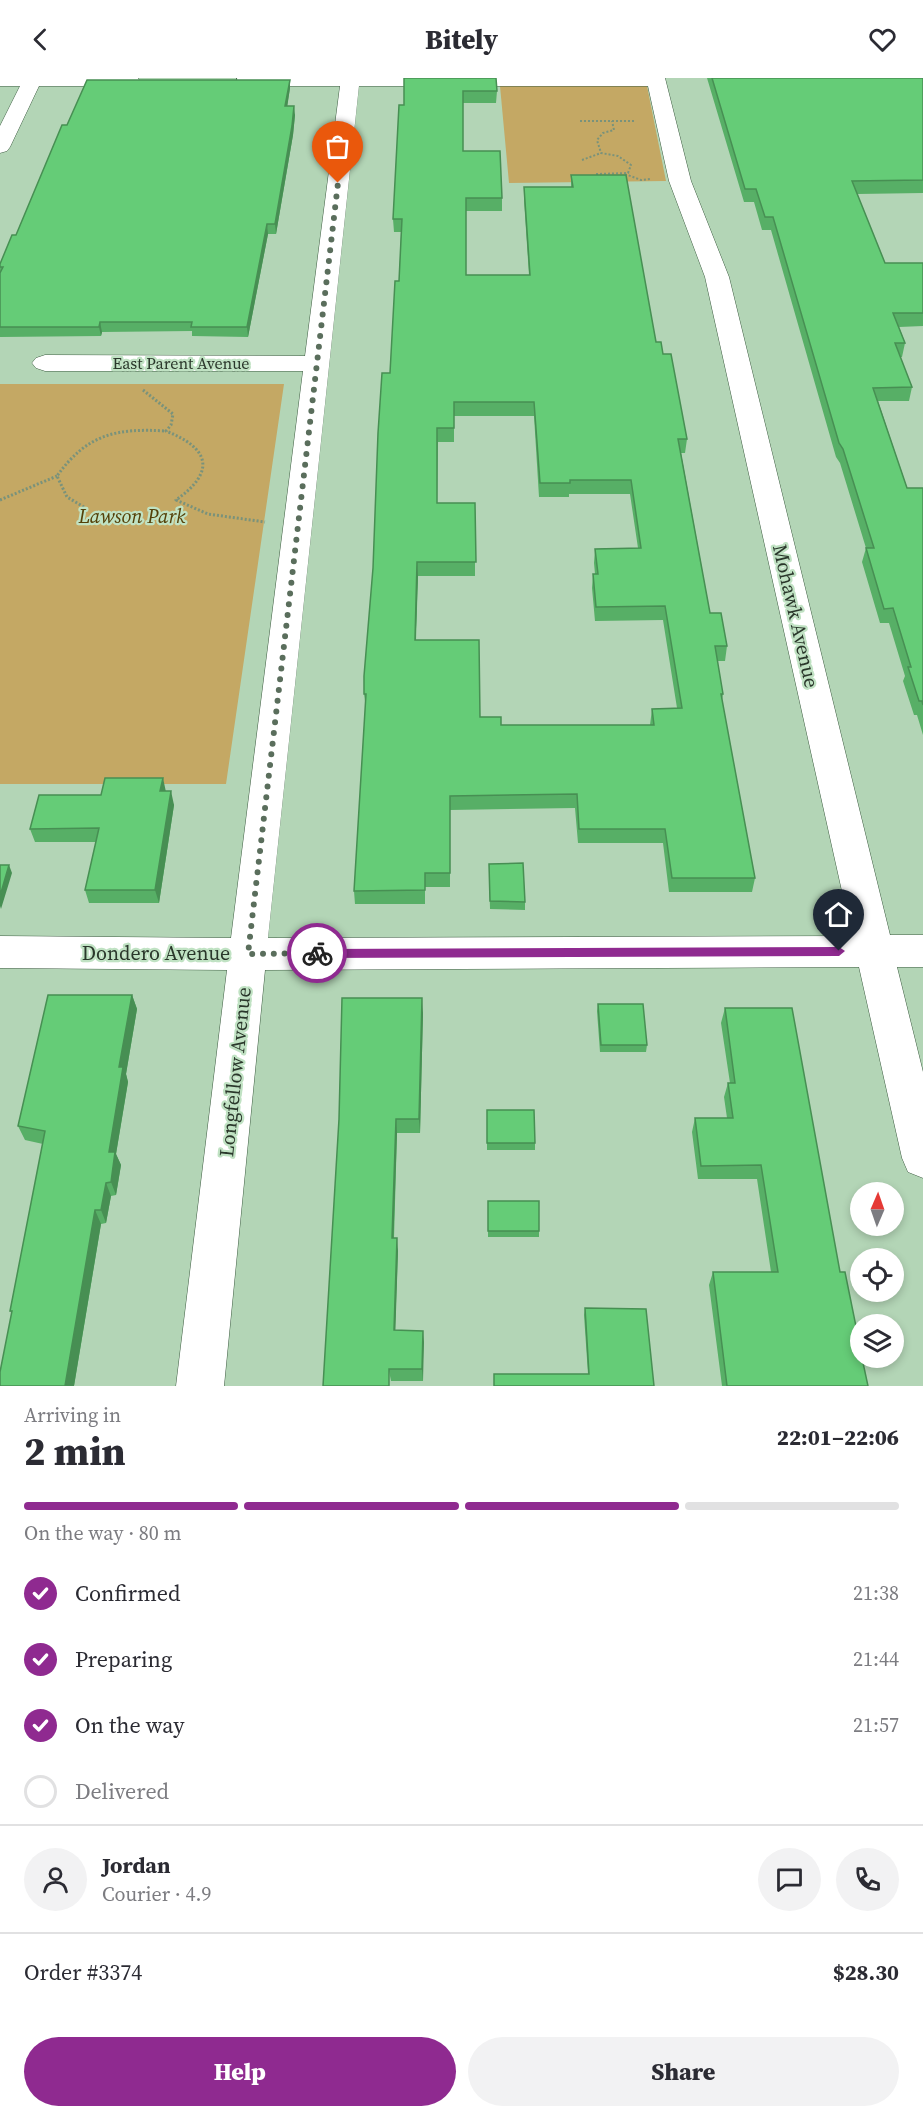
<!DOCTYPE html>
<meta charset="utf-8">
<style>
body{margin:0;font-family:"Source Serif 4",serif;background:#f2f2f3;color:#2b2b33;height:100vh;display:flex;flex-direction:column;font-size:22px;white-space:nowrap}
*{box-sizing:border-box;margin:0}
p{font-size:20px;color:#7c7c81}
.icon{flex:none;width:33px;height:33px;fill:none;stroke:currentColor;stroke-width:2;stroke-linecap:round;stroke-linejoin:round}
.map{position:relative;height:1308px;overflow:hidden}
.side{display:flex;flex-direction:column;background:#fff;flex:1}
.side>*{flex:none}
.needle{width:39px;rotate:2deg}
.fabs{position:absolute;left:850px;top:1104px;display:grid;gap:12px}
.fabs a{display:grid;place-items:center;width:54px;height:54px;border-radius:50%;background:#fff;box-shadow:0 3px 9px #0003;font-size:30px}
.pin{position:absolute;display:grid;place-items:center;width:51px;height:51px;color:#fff;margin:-62px -26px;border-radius:50% 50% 50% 0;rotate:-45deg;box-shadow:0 0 6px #0007}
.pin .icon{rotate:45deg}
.courier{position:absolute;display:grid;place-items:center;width:60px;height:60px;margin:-30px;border:4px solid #8f2a90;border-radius:50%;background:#fff;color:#222;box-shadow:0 2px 8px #0007}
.head em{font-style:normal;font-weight:800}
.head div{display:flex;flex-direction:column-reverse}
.head{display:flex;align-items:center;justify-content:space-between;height:102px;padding:0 24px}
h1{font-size:39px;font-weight:800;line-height:45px}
.bar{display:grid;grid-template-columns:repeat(4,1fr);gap:9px 6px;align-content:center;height:72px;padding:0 24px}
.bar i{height:8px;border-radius:4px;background:#e1e1e2}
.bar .active{background:#8f2a90}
.bar p{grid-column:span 4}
.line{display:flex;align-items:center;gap:15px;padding:0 24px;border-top:2px solid #e1e1e2}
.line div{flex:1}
.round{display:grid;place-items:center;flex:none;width:63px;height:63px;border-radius:32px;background:#f2f2f3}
ol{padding:0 24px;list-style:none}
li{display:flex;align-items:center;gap:18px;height:66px}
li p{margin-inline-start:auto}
li .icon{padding:6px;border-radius:50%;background:#8f2a90;color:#fff;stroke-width:4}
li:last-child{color:#7c7c81}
li i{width:33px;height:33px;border:3px solid #e1e1e2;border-radius:50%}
.cta{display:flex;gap:12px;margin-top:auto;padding:12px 24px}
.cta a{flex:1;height:69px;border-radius:36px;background:#8f2a90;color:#fff;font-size:24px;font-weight:800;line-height:69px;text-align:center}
.cta a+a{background:#f2f2f3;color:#2b2b33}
header{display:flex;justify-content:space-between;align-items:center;height:78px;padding:0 24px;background:#fff;font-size:27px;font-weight:800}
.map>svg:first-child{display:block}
.green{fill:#c4a864}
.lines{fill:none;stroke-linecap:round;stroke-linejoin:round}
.street-casing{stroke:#3e5c42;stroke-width:1}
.path-far1{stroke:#79927b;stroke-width:2;stroke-dasharray:2 2;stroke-linecap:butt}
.path{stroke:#79927b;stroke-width:3;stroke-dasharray:2 2;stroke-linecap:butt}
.street{fill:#fff;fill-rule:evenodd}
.wall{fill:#57af66;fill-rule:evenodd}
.shaded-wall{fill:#478f53}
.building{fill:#65cc77;stroke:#478f53;stroke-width:1.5;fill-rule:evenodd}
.route{fill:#8f2a90}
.done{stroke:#5a6e5c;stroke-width:6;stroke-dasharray:0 10.8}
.labels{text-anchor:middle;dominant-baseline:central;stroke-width:4.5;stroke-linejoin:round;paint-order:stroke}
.far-street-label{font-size:16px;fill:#2a372b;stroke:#c0e2c3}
.park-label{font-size:20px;font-style:italic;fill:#544008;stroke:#c0e2c3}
.street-label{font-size:20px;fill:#2a372b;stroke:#c0e2c3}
</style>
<header><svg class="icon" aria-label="back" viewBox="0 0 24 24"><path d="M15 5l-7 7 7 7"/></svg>Bitely<svg class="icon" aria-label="heart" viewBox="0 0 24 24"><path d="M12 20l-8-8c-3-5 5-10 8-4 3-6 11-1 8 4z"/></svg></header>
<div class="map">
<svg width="923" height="1308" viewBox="0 0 923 1308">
<rect width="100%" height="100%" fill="#b3d5b6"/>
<path class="green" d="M500,8H647L666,103L509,105Z
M0,306H284L226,706H0Z"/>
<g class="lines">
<g class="street-casing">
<path id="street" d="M0,0H138L139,2L137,6L130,8H39L10,69L7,73L0,75V48L20,8H0Z
M237,0H665L691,103L729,199L890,857H923V889H897L923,994V1100L908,1094L902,1080L859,889L265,892L224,1308H176L227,892L0,890V858L231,860L303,293H45L36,290L32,285L36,280L45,277L305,278L340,8H245L238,6ZM359,8H648L669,103L705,199L852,858L268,860Z"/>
</g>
<path class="path-far1" d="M580,43H636
M582,82L601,75
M596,96L628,95L631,87L618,78L601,75L597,62L603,55L614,52L612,43
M625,96L641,102L650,101"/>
<path class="path" d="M143,312L173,336L171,347L166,353C209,370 217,393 176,422L208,436L265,444
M0,422L57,398
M84,429L67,419L57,398C87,356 116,350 166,353"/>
<use href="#street" class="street"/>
</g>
<path class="wall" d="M404,0L497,13L496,25H463V73L502,120V133H466V197H529L524,122V109H571V97L656,264L663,276L687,361L685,375H681L710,535L727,568L725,583H717L723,616L722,622L755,800L752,814H669L663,765H578L575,730L450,732V809H425V826H355L354,813L366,630L364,616L390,295L399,203L401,154H394L393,141L404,27ZM454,338H534L539,419H569V416H630L638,470L595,471L594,485L595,496H593L592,510L595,543L663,542L677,630L652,631L650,647H501L480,639L416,562L418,498H475V425H437L438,364H454Z
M707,0H923V115L857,116L885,185H923V248L899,249L905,265L902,279H900L912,309L909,323H878L907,410H923V657L917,637H914L903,603L905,598L889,545H880L862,484L866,470L840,385L836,379L771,152H762L754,124H744Z
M290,10L287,28L295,37L293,57L276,156H268L248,259L192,258V253L102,254L101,258L0,259V186L16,157L67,47Z
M166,713L174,727L159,825H89L85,812L96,764H35L30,751L101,717Z
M489,786L525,824V832L490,831Z
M132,917L137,931L126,996L128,1004L116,1076L121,1087L116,1117L111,1118L106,1145L101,1146L74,1308H0L12,1236L10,1233L43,1066L25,1062L18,1048Z
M598,926L647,967L646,974H600L597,933Z
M725,930L840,1194L868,1308H722L709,1207L713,1194H771L757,1101H698L692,1054L695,1040H727L724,1019L728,1005H730L721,945Z
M423,935L420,1055H397L394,1160L398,1173L395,1252L423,1253V1303H391L339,1041Z
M487,1032L535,1065V1072H487Z
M488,1123L539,1153V1159H488Z
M585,1230L654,1308L588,1296L584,1237Z"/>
<path class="shaded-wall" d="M290,2V10L286,37L285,28Z
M294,28L295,37L293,57L276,156L275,146Z
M267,146L268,156L248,259L247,249Z
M100,244L102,254L101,258L99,249Z
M417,484L418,498L415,576V562Z
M163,700L166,714L160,713Z
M171,713L174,727L159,825L155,812Z
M9,787L12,795L1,831L0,828V818Z
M132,917L137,931L126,996L128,1004L116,1076L121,1087L116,1117L111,1104L109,1074L119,989Z
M422,920L423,935L420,1055L419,1041Z
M396,1041L397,1055L393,1173L392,1160Z
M106,1105L111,1118L106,1145L101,1132Z
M95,1132L101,1146L74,1308H65Z
M397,1160L398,1173L395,1264L394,1252Z
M423,1253L424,1264L423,1303L422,1291Z"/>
<path class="building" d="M404,0H496L497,13H463V73H500L502,120H466V197H530L524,109H573L571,97H626L656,264H661L663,276H671L687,361H678L710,535H721L727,568H715L723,616H721L755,800H672L665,751H579L577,716L450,718V795H425V812L354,813L366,616H364V598L373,490L378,355L382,295H390L395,203H399L402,141H393L399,27H404ZM454,324H534L540,405H570V402H631L641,470L595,471L598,496H593L596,529L665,528L682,630L652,631L654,647H501V639H480L479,562H415L417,484H476L475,425H437V350H454Z
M712,0H923V102L852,103L885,185H923V235H893L905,265H895L912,309L873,310L907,410H923V627L922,623H919L908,589H911L893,530L884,531L866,470H874L843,371L839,365L773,139H765L756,111H745Z
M87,2H290L285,28H294L292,48L275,146H267L247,249H191L192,244H100L99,249H0V195L3,189H0V186L12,157H16L62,47H67Z
M105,700H163L160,713H171L155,812H85L99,750L30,751L39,717H101Z
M523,785L525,824L490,823L489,786Z
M0,787H9L0,818Z
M48,917H132L119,989H123L109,1074H115L111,1104L106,1105L101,1132H95L65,1308H0V1294L12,1233H10L45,1053L18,1048Z
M342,920H422L419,1041H396L392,1160H397L394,1252L423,1253L422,1291H389V1308H323L339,1041Z
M598,926H643L647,967H601Z
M725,930H792L840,1194H845L861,1273V1280H862L868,1308H727L713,1194H778L761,1087L701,1088L695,1040H733L728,1005H735Z
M487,1032H534L535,1065H487Z
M488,1123H539V1153H488Z
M585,1230L646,1231L654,1308H494V1296H589Z"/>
<path class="route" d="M839,869L845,873L839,878L317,880L311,875L317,871Z"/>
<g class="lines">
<path class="done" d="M317,875L248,876L338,105"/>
</g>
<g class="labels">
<g class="far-street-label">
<text x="181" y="285">East Parent Avenue</text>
</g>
<g class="park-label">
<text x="132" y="438">Lawson Park</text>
</g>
<g class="street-label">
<text transform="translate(796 538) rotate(77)">Mohawk Avenue</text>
<text x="156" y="875">Dondero Avenue</text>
<text transform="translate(235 994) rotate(-84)">Longfellow Avenue</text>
</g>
</g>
</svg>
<div class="fabs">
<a><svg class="needle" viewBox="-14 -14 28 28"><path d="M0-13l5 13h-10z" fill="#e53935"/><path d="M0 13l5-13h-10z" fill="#7c7c81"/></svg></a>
<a><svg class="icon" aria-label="locate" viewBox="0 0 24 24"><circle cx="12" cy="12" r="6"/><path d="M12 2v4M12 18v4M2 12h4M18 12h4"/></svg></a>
<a><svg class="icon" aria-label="layers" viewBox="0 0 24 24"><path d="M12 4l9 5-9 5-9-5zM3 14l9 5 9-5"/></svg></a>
</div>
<div class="pin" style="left:338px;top:105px;background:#ea580c"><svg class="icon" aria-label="bag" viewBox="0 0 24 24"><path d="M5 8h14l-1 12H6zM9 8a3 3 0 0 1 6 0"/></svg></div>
<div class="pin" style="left:839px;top:873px;background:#1f2937"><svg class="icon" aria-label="home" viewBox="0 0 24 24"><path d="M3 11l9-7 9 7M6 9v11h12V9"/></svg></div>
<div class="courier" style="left:317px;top:875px"><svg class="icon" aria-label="bike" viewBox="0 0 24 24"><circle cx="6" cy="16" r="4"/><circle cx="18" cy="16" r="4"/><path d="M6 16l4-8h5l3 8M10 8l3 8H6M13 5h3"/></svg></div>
</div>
<section class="side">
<div class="head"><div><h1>2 min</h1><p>Arriving in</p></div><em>22:01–22:06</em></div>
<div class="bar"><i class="active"></i><i class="active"></i><i class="active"></i><i></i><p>On the way · 80 m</p></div>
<ol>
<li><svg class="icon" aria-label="check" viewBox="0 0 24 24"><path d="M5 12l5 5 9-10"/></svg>Confirmed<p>21:38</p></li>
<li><svg class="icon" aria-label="check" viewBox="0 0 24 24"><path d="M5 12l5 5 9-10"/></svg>Preparing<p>21:44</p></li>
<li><svg class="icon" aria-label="check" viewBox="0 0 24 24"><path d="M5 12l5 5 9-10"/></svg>On the way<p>21:57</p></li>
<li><i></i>Delivered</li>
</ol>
<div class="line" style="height:108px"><a class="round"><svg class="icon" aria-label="person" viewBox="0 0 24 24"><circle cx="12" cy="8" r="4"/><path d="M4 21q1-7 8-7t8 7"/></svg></a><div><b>Jordan</b><p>Courier · 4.9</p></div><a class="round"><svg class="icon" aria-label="chat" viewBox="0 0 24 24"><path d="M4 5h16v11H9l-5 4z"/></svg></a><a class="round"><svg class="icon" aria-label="phone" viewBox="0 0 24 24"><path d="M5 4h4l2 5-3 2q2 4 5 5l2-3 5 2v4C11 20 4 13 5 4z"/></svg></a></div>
<div class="line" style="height:78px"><div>Order #3374</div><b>$28.30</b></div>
<div class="cta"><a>Help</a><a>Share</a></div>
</section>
